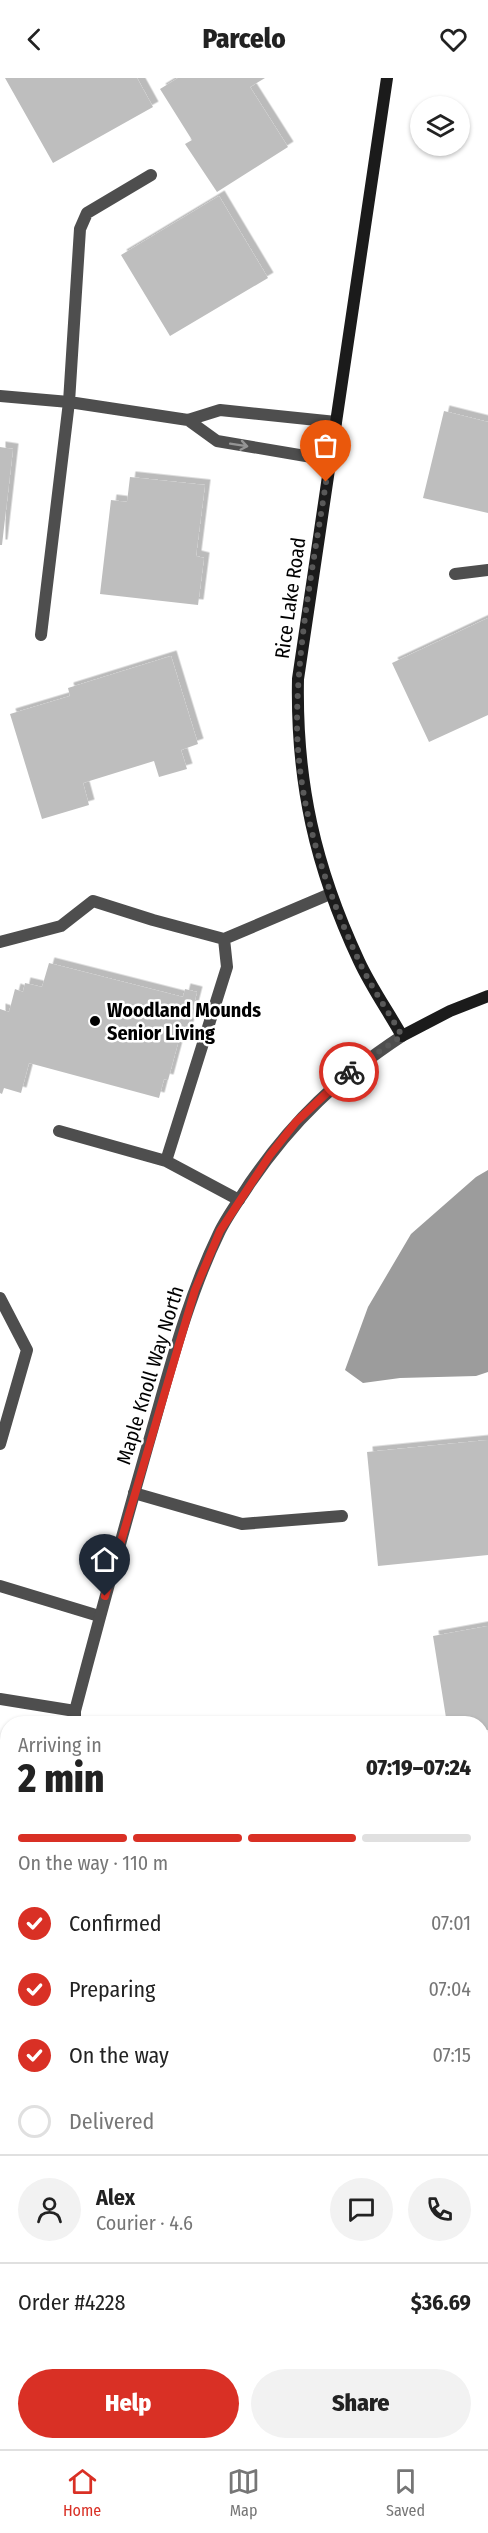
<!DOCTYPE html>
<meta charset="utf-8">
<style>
body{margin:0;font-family:"Fira Sans Condensed",sans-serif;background:#f2f2f2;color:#222;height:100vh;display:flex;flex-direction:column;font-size:22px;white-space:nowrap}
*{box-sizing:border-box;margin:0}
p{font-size:20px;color:#767676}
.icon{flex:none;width:33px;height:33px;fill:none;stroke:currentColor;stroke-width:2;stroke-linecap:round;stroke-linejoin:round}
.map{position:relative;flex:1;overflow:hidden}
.side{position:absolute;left:0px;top:1638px;width:489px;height:734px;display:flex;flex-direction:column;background:#fff;border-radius:24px 24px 0 0;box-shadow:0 2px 4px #0004}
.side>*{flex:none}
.tools{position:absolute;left:410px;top:18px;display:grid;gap:12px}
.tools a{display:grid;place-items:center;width:60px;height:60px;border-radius:50%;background:#fff;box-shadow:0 2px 4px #0004;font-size:30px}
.pin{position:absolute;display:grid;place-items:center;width:51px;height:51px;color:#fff;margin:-62px -26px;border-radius:50% 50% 50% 0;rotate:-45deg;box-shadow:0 0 6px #0007}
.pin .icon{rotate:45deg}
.courier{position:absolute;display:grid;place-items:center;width:60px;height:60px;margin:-30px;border:4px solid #d93025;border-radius:50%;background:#fff;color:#222;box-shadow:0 2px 8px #0007}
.head em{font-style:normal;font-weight:800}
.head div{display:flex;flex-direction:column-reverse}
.head{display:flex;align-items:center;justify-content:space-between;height:102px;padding:0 18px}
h1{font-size:39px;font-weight:800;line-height:45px}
.bar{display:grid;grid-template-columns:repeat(4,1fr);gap:9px 6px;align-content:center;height:72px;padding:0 18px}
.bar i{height:8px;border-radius:4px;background:#e0e0e0}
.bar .selected{background:#d93025}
.bar p{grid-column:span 4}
.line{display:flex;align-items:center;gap:15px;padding:0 18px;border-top:2px solid #e0e0e0}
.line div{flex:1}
.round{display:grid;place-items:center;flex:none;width:63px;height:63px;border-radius:32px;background:#f2f2f2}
ol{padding:0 18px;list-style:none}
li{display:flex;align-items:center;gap:18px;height:66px}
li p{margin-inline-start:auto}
li .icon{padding:6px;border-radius:50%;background:#d93025;color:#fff;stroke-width:4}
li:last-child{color:#767676}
li i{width:33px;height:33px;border:3px solid #e0e0e0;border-radius:50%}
.button{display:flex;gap:12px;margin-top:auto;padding:12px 18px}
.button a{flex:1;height:69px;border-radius:36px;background:#d93025;color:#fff;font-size:24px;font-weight:800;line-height:69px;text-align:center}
.button a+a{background:#f2f2f2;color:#222}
header{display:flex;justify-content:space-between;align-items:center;height:78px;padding:0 18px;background:#fff;font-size:27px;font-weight:800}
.menu{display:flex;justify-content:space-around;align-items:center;height:84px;border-top:2px solid #e0e0e0;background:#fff;font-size:16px;color:#767676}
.menu a{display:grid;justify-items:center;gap:3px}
.menu .selected{color:#d93025}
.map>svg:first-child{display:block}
.water{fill:#9c9c9c}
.building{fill:#bebebe;filter:url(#shadow)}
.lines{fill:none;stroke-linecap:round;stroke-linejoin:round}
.lane{stroke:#4e4e4e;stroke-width:12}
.street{stroke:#4e4e4e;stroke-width:12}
.secondary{stroke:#1b1b1b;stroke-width:12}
.oneway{stroke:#959595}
.done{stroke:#595959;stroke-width:6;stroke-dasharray:0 10.8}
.route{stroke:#d93025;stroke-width:8}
.poi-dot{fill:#000;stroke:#fff;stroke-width:2}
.labels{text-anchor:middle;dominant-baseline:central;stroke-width:5;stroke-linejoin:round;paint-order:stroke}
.street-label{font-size:20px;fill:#000;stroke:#fff}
.poi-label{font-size:20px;font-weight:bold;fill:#000;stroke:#fff;text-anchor:start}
</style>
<header><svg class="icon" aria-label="back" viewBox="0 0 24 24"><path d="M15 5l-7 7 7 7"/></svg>Parcelo<svg class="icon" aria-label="heart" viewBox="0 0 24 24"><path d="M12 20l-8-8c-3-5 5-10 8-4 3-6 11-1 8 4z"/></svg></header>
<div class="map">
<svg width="488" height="2371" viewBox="0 0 488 2371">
<defs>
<filter id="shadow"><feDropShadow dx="5.5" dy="-5.5" stdDeviation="0" flood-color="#0004"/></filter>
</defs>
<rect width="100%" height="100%" fill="#fff"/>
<path class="water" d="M488,1092V1294L476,1298L400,1300L363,1305L345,1292L368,1229L411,1156L476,1099Z"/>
<path class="building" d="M5,0H137L153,29L53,85Z
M178,0H265L250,9L288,69L217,114L185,66L192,62L160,11Z
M219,118L268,200L170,258L121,177Z
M444,333L488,344V435L423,420Z
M0,369L13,371L2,467H0Z
M130,399L205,407L196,478L204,480L198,527L100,516L111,422L127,424Z
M488,540V637L429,664L392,585Z
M171,578L198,666L181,672L187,691L159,699L154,683L83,705L89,727L42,741L10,636L70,618L68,610Z
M49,885L183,919L185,911L197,914L187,953L181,954L168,1002L164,1001L159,1020L29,985L21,1015L4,1010L2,1016L0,1015V931L9,934L15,911L23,914L25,905L42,909Z
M488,1362V1477L378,1488L367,1374Z
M488,1548V1652L482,1653V1646H447L433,1558Z"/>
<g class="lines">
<path class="lane" d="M0,318L69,324L188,342L220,332L336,344
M188,342L217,363L329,382
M455,496L488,492
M41,557L69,324L80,151L87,135L151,97
M224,861L227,889L166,1083L239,1122
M0,864L61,848L93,823L153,842L224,861L330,816
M59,1053L166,1083
M0,1220L27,1272L0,1366
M134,1415L242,1446L342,1438
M0,1508L99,1538
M0,1621L75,1633V1646
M482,1711L488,1710
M0,1966L8,1965
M260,2364L264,2371
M399,2371L434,2365H448L454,2371"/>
<path class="street" d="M75,1633C98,1545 122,1458 147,1370C168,1298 186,1223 219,1155C227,1138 240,1121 250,1105C294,1041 337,1001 402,958"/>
<path class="secondary" d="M387,0L298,601C296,704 315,789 359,883C371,909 388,933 402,958L450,933L488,918
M482,2016L488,2014
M482,2093L488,2092
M0,2111L8,2109
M0,2186L8,2184"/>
</g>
<defs><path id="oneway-shaft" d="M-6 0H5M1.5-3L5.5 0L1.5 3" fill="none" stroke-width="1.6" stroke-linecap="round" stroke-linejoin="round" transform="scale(1.5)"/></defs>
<use class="oneway" href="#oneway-shaft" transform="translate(239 367) rotate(9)"/>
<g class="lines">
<path class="done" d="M326,404C314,484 297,566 297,647C298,728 325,810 359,883C371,909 388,933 402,958L349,994"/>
<path class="route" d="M105,1518L195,1212L220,1153L270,1077L296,1044L349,994"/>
</g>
<circle class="poi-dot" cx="95" cy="943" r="6"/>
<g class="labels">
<g class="street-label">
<text transform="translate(290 520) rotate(-82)">Rice Lake Road</text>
<text transform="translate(150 1297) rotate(-73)">Maple Knoll Way North</text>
</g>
<g class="poi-label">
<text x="107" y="932">Woodland Mounds<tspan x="107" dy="23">Senior Living</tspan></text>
</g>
</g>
</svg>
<div class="tools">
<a><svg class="icon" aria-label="layers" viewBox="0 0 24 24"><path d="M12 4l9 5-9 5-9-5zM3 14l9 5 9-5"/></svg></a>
</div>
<div class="pin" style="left:326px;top:404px;background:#ea580c"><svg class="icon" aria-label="bag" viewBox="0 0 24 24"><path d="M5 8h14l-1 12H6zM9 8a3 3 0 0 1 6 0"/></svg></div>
<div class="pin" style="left:105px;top:1518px;background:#1f2937"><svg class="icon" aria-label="home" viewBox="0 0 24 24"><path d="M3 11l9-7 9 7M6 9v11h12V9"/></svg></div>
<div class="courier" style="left:349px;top:994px"><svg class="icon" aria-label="bike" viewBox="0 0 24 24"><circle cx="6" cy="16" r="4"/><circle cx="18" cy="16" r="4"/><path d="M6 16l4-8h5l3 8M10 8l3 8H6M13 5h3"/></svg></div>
<section class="side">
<div class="head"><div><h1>2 min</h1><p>Arriving in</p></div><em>07:19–07:24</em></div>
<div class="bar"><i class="selected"></i><i class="selected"></i><i class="selected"></i><i></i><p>On the way · 110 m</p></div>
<ol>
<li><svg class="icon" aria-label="check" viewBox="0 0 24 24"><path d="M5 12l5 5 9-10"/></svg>Confirmed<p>07:01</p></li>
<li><svg class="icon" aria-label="check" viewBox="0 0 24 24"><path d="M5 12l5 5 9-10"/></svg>Preparing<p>07:04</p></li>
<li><svg class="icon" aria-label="check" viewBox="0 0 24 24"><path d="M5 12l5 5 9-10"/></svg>On the way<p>07:15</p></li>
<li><i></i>Delivered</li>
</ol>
<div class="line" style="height:108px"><a class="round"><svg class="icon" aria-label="person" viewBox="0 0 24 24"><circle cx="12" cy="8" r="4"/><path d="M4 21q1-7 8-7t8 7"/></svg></a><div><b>Alex</b><p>Courier · 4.6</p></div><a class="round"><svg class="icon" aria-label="chat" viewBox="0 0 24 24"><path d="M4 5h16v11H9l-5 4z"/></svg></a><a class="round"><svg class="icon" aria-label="phone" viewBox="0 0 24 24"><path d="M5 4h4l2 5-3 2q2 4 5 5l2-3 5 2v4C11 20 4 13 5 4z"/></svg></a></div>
<div class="line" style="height:78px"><div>Order #4228</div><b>$36.69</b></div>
<div class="button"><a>Help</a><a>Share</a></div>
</section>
</div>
<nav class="menu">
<a class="selected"><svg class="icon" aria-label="home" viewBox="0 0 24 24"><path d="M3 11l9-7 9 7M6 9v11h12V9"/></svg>Home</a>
<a><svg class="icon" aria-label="map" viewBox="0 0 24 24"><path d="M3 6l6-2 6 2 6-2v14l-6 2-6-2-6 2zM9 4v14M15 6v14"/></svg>Map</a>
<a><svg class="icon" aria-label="saved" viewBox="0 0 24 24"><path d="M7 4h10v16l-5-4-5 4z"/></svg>Saved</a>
</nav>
